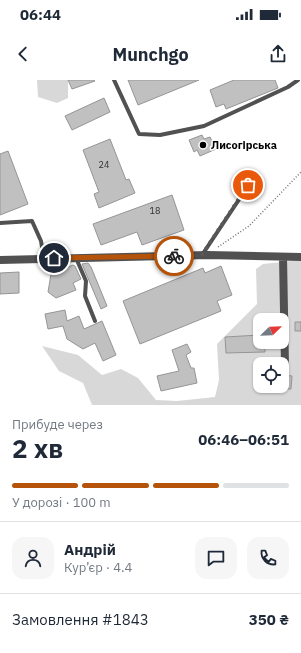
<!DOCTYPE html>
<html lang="uk">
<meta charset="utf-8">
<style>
body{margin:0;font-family:"IBM Plex Sans",sans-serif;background:#f6f6f7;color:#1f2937;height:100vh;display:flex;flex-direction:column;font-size:15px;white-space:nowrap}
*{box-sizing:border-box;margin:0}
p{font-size:13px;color:#747a83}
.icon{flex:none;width:22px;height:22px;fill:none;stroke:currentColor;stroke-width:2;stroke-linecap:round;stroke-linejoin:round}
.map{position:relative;height:325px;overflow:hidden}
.drawer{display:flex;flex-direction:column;background:#fff;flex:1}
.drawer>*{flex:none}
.needle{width:26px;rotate:67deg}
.buttons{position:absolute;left:253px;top:233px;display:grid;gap:8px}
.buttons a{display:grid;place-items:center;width:36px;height:36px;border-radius:8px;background:#fff;box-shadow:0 1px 3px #0004;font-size:20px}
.pin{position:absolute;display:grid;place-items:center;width:34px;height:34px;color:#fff;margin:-17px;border:2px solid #fff;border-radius:50%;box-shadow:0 1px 4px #0007}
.courier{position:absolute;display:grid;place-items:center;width:40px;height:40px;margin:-20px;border:3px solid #b45309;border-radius:50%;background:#fff;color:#222;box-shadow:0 1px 5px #0007}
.summary em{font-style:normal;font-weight:800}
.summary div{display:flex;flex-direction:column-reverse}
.summary{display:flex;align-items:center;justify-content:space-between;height:68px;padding:0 12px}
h1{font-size:26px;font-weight:800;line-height:30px}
.bar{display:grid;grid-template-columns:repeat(4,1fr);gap:6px 4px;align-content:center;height:48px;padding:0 12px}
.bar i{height:5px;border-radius:3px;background:#e0e1e3}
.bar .on{background:#b45309}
.bar p{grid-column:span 4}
.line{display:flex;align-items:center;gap:10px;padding:0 12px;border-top:1px solid #e0e1e3}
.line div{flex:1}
.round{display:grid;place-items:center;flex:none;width:42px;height:42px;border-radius:12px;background:#f6f6f7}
.status{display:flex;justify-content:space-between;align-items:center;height:28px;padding:0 20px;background:#fff;direction:ltr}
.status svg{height:11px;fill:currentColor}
header{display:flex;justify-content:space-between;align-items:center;height:52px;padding:0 12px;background:#fff;font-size:18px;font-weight:800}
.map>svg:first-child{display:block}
.green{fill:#d8d8d8;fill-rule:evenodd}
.building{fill:#c0c0c0;stroke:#959595}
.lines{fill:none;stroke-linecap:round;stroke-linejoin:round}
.path{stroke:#737373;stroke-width:1.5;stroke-dasharray:1 2;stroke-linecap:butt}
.service{stroke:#515151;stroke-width:4}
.minor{stroke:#515151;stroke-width:8}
.done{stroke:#595959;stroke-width:4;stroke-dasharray:0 7.2}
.route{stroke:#b45309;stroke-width:5}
.poi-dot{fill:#000;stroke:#fff;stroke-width:1.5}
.labels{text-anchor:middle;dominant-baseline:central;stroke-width:3;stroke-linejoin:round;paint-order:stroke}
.number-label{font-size:9px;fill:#303030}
.poi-label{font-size:11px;font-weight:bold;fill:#000;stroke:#fff;text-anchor:start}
</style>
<div class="status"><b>06:44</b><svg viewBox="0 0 49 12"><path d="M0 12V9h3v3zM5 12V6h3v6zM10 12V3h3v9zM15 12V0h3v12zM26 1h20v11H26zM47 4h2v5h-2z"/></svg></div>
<header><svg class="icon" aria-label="back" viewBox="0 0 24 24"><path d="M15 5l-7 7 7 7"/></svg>Munchgo<svg class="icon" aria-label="share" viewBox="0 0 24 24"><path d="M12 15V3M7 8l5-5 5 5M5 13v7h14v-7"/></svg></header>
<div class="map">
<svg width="301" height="325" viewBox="0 0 301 325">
<rect width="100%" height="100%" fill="#fff"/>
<path class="green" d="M37,0H68V18L57,23L38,17Z
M301,180V325H92L83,303L59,291L42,266L78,275L102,295L121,289L138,298L156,320L177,321L215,317L219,300L217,264L257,224L256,189L263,184ZM260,240H282V262H260ZM260,284H282V306H260Z"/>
<path class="building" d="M68,0H94L95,1L72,9Z
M128,0H199L138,25Z
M234,0H275L278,8L226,29L224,24L216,27L210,10Z
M104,18L110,32L72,50L65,36Z
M202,55L204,59L210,57L216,69L200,76L197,70L194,72L189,60Z
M110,59L126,100L129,99L135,113L99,128L94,114L99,112L83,70Z
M8,71L28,124L0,135V74Z
M172,115L184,150L142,165L137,152L101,165L93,144Z
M88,183L91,187L107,226L101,229L82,184Z
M73,185L75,186L81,199L73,203L76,210L56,218L48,212L51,194Z
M221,186L232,215L217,221L221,231L140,264L123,221L203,188L205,193Z
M19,192V213L0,214V193Z
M65,230L67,241L79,236L84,249L102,241L116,275L103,281L95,263L83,269L67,259L63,246L48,249L45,234Z
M295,242H301V251H295Z
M260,255V262H265V272L226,273L225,257Z
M187,264L191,272L186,275L191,288H194L197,303L161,311L157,296L179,291L172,270Z
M282,295L292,296L291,309H282Z"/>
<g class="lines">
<path class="path" d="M218,167L249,146L301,92"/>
<path class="service" d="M114,0L139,54L160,55L204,46L288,7L298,0
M0,143L32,141L41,161L44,179
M202,175L256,94
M76,178L86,201L85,216L95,241"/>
<path class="minor" d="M283,177L285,285
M0,180L208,175L301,177"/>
</g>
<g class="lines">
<path class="done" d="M174,176L202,175L248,105"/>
<path class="route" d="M54,178L174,176"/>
</g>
<circle class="poi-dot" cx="203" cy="65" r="4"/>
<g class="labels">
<g class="number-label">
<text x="104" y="84">24</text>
<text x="155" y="130">18</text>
</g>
<g class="poi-label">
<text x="211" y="65">Лисогірська</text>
</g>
</g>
</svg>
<div class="buttons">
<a><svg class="needle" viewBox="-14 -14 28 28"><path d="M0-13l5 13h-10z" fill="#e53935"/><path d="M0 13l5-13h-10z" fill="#747a83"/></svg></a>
<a><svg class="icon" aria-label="locate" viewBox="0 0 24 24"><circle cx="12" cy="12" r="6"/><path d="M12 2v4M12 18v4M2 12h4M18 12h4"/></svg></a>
</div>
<div class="pin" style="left:248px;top:105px;background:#ea580c"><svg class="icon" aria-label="bag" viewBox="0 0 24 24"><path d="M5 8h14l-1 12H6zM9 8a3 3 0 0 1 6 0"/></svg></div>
<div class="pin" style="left:54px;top:178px;background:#1f2937"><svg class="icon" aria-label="home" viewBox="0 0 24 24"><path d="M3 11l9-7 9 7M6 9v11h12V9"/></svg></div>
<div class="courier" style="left:174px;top:176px"><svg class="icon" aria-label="bike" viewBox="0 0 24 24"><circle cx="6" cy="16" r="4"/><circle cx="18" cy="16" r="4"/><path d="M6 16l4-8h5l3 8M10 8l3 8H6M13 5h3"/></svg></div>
</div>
<section class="drawer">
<div class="summary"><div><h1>2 хв</h1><p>Прибуде через</p></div><em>06:46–06:51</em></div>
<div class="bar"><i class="on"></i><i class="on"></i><i class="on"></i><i></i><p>У дорозі · 100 m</p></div>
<div class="line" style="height:72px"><a class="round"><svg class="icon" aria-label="person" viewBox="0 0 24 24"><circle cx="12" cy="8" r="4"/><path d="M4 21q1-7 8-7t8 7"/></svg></a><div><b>Андрій</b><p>Кур’єр · 4.4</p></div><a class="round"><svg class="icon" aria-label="chat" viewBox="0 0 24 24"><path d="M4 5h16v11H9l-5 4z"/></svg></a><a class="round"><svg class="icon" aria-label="phone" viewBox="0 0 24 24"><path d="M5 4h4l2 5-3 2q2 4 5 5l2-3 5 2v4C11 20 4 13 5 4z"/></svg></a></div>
<div class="line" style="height:52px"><div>Замовлення #1843</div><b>350 ₴</b></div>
</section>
